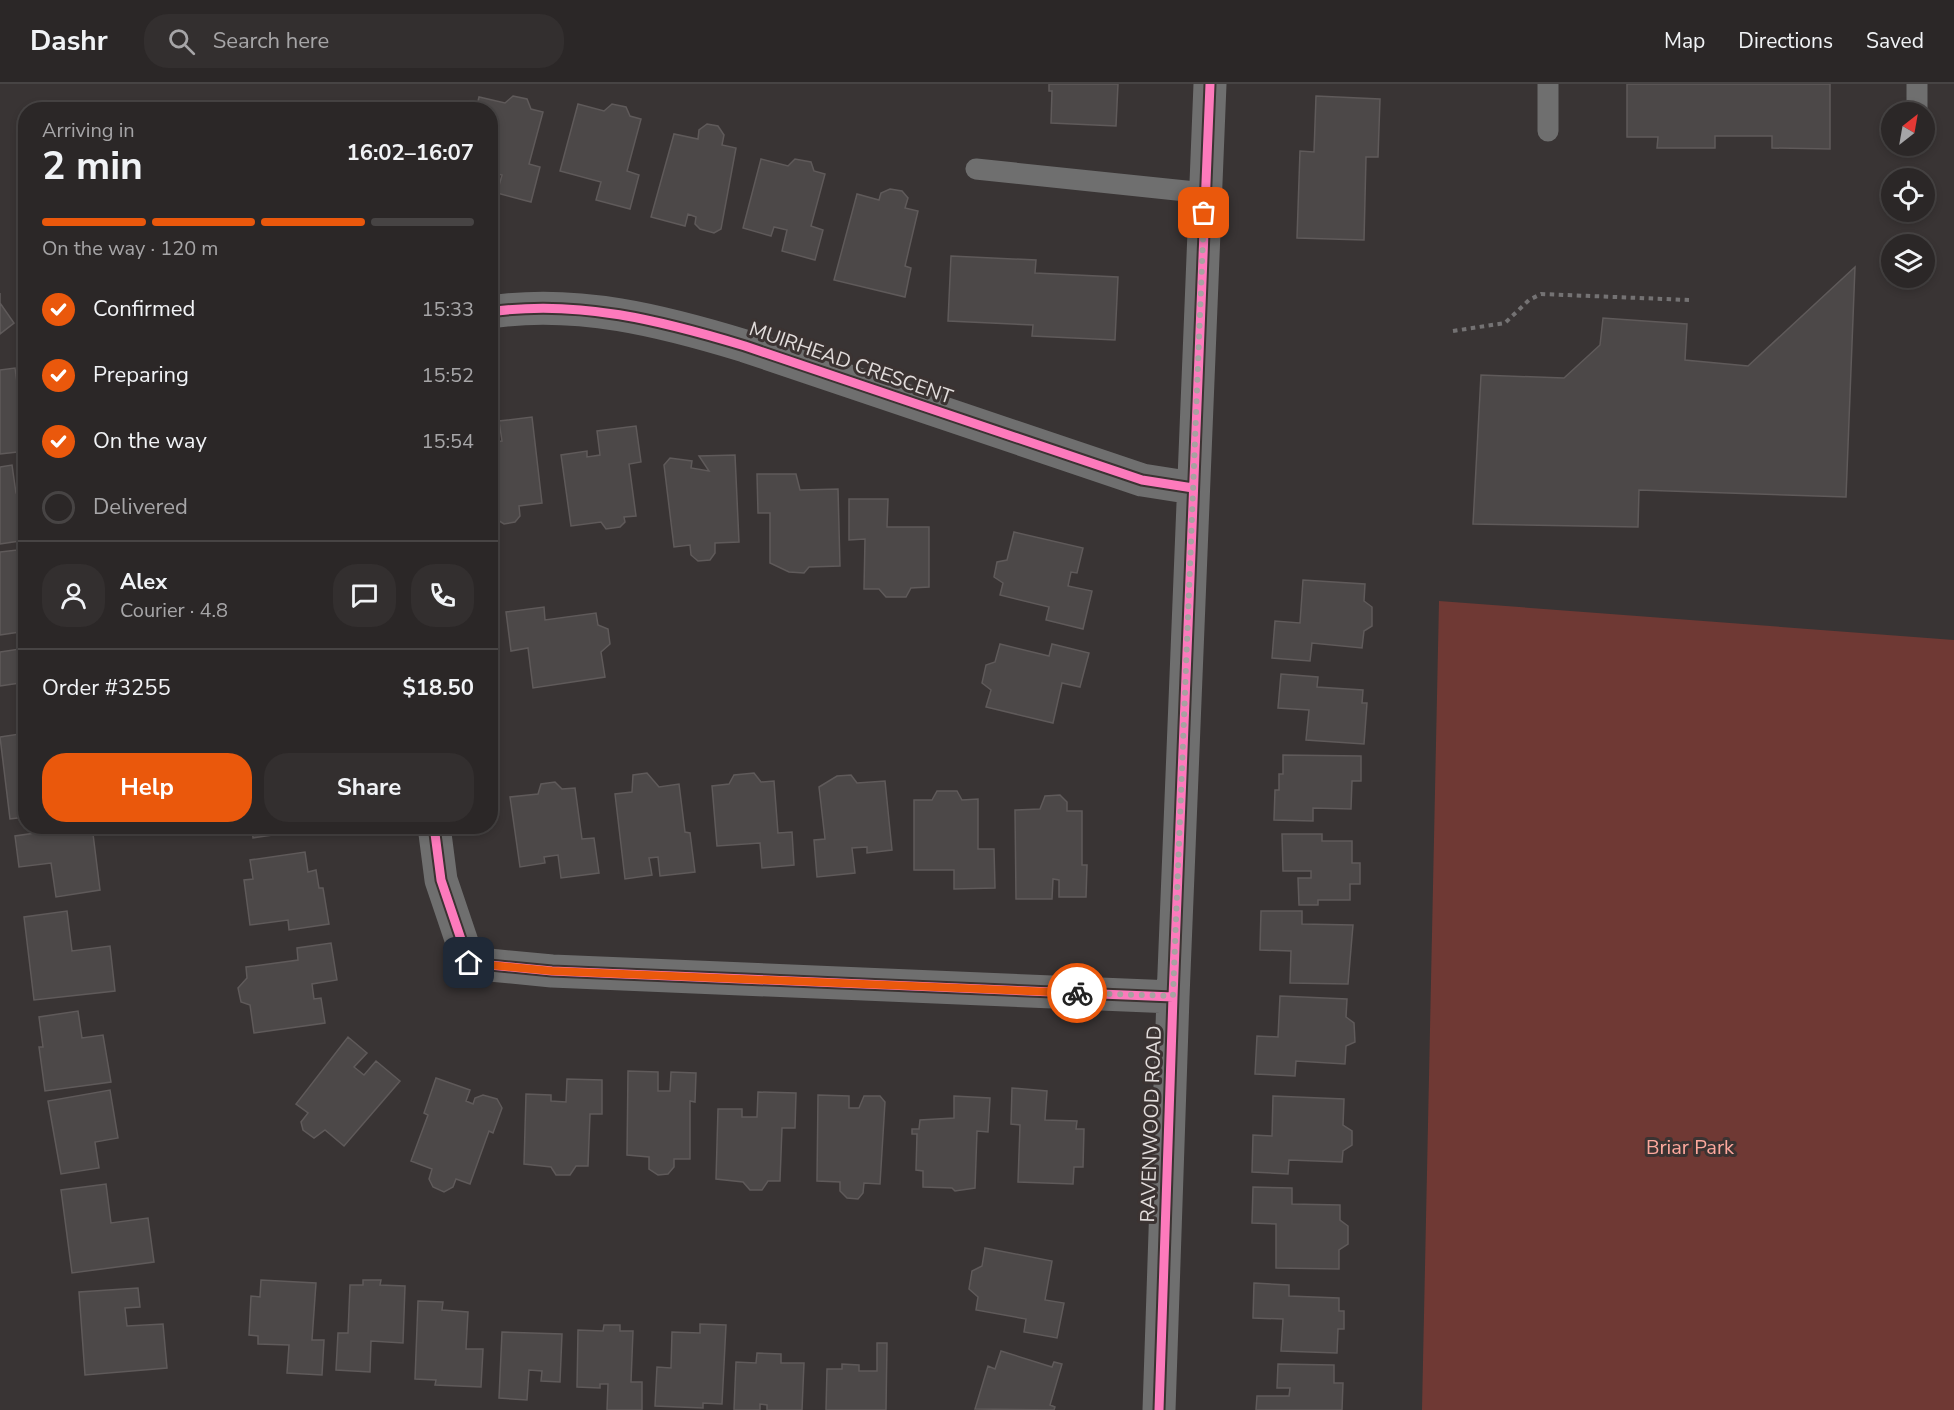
<!DOCTYPE html>
<meta charset="utf-8">
<style>
body{margin:0;font-family:"Nunito Sans",sans-serif;background:#332f2f;color:#f1f3f6;height:100vh;display:flex;flex-direction:column;font-size:22px;white-space:nowrap}
*{box-sizing:border-box;margin:0}
p{font-size:20px;color:#a6a5a7}
.icon{flex:none;width:33px;height:33px;fill:none;stroke:currentColor;stroke-width:2;stroke-linecap:round;stroke-linejoin:round}
.map{position:relative;flex:1;overflow:hidden}
.details{position:absolute;left:18px;top:18px;width:480px;height:732px;display:flex;flex-direction:column;background:#2b2727;border-radius:24px;box-shadow:0 3px 9px #0003,0 0 0 2px #474444}
.details>*{flex:none}
.needle{width:39px;rotate:31deg}
.buttons{position:absolute;left:1881px;top:18px;display:grid;gap:12px}
.buttons a{display:grid;place-items:center;width:54px;height:54px;border-radius:50%;background:#2b2727;box-shadow:0 3px 9px #0003,0 0 0 2px #474444;font-size:30px}
.pin{position:absolute;display:grid;place-items:center;width:51px;height:51px;color:#fff;margin:-26px;border-radius:12px;box-shadow:0 3px 9px #0006}
.courier{position:absolute;display:grid;place-items:center;width:60px;height:60px;margin:-30px;border:4px solid #ea580c;border-radius:50%;background:#fff;color:#222;box-shadow:0 2px 8px #0007}
.headline em{font-style:normal;font-weight:700}
.headline div{display:flex;flex-direction:column-reverse}
.headline{display:flex;align-items:center;justify-content:space-between;height:102px;padding:0 24px}
h1{font-size:39px;font-weight:700;line-height:45px}
.bar{display:grid;grid-template-columns:repeat(4,1fr);gap:9px 6px;align-content:center;height:72px;padding:0 24px}
.bar i{height:8px;border-radius:4px;background:#474444}
.bar .current{background:#ea580c}
.bar p{grid-column:span 4}
.line{display:flex;align-items:center;gap:15px;padding:0 24px;border-top:2px solid #474444}
.line div{flex:1}
.round{display:grid;place-items:center;flex:none;width:63px;height:63px;border-radius:24px;background:#332f2f}
ol{padding:0 24px;list-style:none}
li{display:flex;align-items:center;gap:18px;height:66px}
li p{margin-inline-start:auto}
li .icon{padding:6px;border-radius:50%;background:#ea580c;color:#fff;stroke-width:4}
li:last-child{color:#a6a5a7}
li i{width:33px;height:33px;border:3px solid #474444;border-radius:50%}
.button{display:flex;gap:12px;margin-top:auto;padding:12px 24px}
.button a{flex:1;height:69px;border-radius:24px;background:#ea580c;color:#fff;font-size:24px;font-weight:700;line-height:69px;text-align:center}
.button a+a{background:#332f2f;color:#f1f3f6}
header{display:flex;align-items:center;gap:36px;box-sizing:border-box;height:84px;padding:0 30px;background:#2b2727;border-bottom:2px solid #474444}
header strong{font-size:28px}
nav{display:flex;gap:33px;margin-inline-start:auto;font-size:21px}
.search{width:420px;height:54px;background:#332f2f;display:flex;align-items:center;gap:15px;box-sizing:border-box;padding:0 21px;border-radius:24px;color:#a6a5a7;font-size:22px}
.map>svg:first-child{display:block}
.green{fill:#6f3934}
.building{fill:#4c4848;stroke:#5f5a5a;stroke-width:1.5}
.lines{fill:none;stroke-linecap:round;stroke-linejoin:round}
.path{stroke:#747273;stroke-width:4;stroke-dasharray:4.5 4.5;stroke-linecap:butt}
.service{stroke:#6f6f6f;stroke-width:21}
.minor{stroke:#6f6f6f;stroke-width:33}
.cycleway-casing{stroke:#3b3332;stroke-width:13}
.cycleway{stroke:#fd7abc;stroke-width:9}
.done{stroke:#a7a2a1;stroke-width:6;stroke-dasharray:0 10.8}
.route{stroke:#ea580c;stroke-width:8}
.labels{text-anchor:middle;dominant-baseline:central;stroke-width:6;stroke-linejoin:round;paint-order:stroke}
.street-label{font-size:20px;fill:#e2dddc;stroke:#3b3332}
.park-label{font-size:20px;fill:#fea99e;stroke:#3b3332}
</style>
<header>
<strong>Dashr</strong>
<div class="search"><svg class="icon" aria-label="search" viewBox="0 0 24 24"><circle cx="10" cy="10" r="6"/><path d="M15 15l6 6"/></svg>Search here</div>
<nav><a>Map</a><a>Directions</a><a>Saved</a></nav>
</header>
<div class="map">
<svg width="1954" height="1326" viewBox="0 0 1954 1326">
<rect width="100%" height="100%" fill="#393434"/>
<path class="green" d="M1439,517L1954,556V1326H1422Z"/>
<path class="building" d="M1049,0H1118L1116,42L1051,39L1052,7H1049Z
M1627,0H1830V65L1772,64V52H1715V64H1657L1658,53H1627Z
M513,12L527,15L531,25L543,28L529,80L540,83L531,118L497,109L502,91L490,88V26H476L479,13L505,19Z
M1316,12L1380,15L1378,73H1366L1364,156L1297,154L1300,67L1314,68Z
M578,20L604,27L612,20L626,23L630,32L641,35L627,87L639,91L630,125L596,116L601,98L560,87Z
M707,40L718,42L724,51L722,61L736,64L721,145L714,149L700,145L695,140L696,133L688,130L685,142L651,133L674,50L698,55L699,46Z
M761,75L788,82L795,75L811,78L814,87L825,90L811,142L823,146L815,176L782,167L787,146L774,143L771,152L743,144Z
M890,105L902,107L908,114L905,124L918,127L905,182L911,184L905,213L834,196L857,110L879,116L881,109Z
M951,172L1036,176L1035,189L1118,193L1115,256L1032,252L1033,241L948,237Z
M1855,183L1846,413L1639,406L1638,443L1473,440L1481,291L1564,294L1600,261L1603,234L1687,240L1685,276L1748,282Z
M0,209V219L14,239L0,250Z
M15,284L20,321H26V367L0,370V286Z
M532,333L542,419L519,422L520,432L515,438L504,440L496,435L494,426L490,427V338L493,358L502,357L499,337Z
M636,342L641,378L629,380L636,432L624,433L625,438L620,443L606,445L601,438L571,442L561,371L587,367V373L600,371L597,347Z
M735,371L739,458L715,459V469L710,476L698,477L691,471L690,461L674,463L664,381L670,374L692,377L691,384L709,387L699,372Z
M12,381L16,409L26,408V456L0,460V383Z
M757,390H796L800,406L838,405L840,482L809,483L804,489L789,488L770,479V429H758Z
M849,415H888L887,443H929V503L911,504L906,513H886L879,505H864L865,455L849,456Z
M1014,448L1083,464L1077,489L1071,488L1068,502L1092,507L1083,545L1046,536L1049,523L1000,511L1003,499L994,493L997,478L1007,476Z
M17,466L22,505L26,504V547L0,551V468Z
M1303,496L1365,500L1364,517L1372,523V542L1364,547L1362,564L1312,559L1310,577L1272,574L1275,537L1300,539Z
M544,523L545,536L596,529L598,541L608,545L610,560L601,568L605,593L533,604L528,564L511,567L506,528Z
M1000,560L1049,572L1052,560L1089,569L1080,603L1062,599L1053,639L986,623L991,606L982,599L986,581L995,578Z
M26,564V598L0,602V568Z
M1281,590L1318,593L1317,603L1363,606L1362,619H1367L1364,660L1306,656L1309,626L1278,624Z
M26,649V733L10,735L0,653Z
M1283,671L1361,672V697H1352L1351,725L1313,724V737L1274,736L1275,706H1279V690H1283Z
M647,689L659,703L679,700L685,748L690,749L695,788L660,792L658,773L649,774L652,791L625,795L615,710L632,708L633,691Z
M754,689L761,698L774,697L778,749L792,748L794,781L762,784L760,759L717,762L712,702L729,700L734,691Z
M851,691L857,699L885,697L892,766L867,769V763L852,764L855,789L817,793L814,756L825,755L819,703L837,692Z
M555,698L562,705L575,704L582,755L594,754L599,789L561,794L558,771L544,773L545,779L520,783L510,713L538,710L541,700Z
M937,707H957L962,716L978,715V765H994L995,804L954,805V786H914V716H932Z
M1060,711L1067,718V727H1082V781H1087L1086,813H1059V796L1053,795L1052,815H1016L1015,726L1040,725L1045,712Z
M84,742H92L100,806L56,813L51,779L19,783L15,752Z
M252,742H313V745L253,754Z
M1282,750H1322V757H1352V779H1360V800H1350V816H1318V821H1299L1298,794H1311V787H1283Z
M305,768L308,788L316,786L319,804H323L329,840L289,846L288,836L250,841L244,796L253,795L250,776Z
M67,827L72,867L110,862L115,907L34,916L24,833Z
M1261,827H1302V840L1353,841L1348,900L1290,899L1291,867L1260,866Z
M331,859L337,896L312,900L314,915L321,914L325,939L254,949L250,921L241,918L238,904L247,894L246,883L298,876L297,864Z
M1280,912L1347,915L1346,933L1354,939L1355,958L1346,962L1345,980L1296,977L1295,992L1255,990L1257,952L1278,953Z
M78,927L82,954L103,951L111,998L45,1007L39,963H43L39,933Z
M348,953L367,969L354,983L364,991L376,977L400,997L344,1062L325,1046L314,1054L303,1046L301,1038L308,1029L296,1020Z
M628,987L658,988V1007H670L671,988L696,989L695,1018L690,1017V1075H674V1083L668,1090L658,1091L649,1085V1073L627,1071Z
M436,994L470,1006L466,1017L473,1020L475,1014L483,1011L497,1015L502,1024L493,1049L489,1047L470,1100L456,1095L453,1103L444,1108L433,1103L429,1095L432,1085L411,1077L428,1031L424,1029Z
M567,995L602,996V1030H590L588,1082H576L570,1091H556L551,1083L524,1080L526,1010L551,1011V1017L566,1018Z
M1012,1004L1047,1007L1045,1036L1077,1037L1076,1045H1084L1083,1083H1074L1073,1100L1018,1098L1020,1041L1011,1040Z
M110,1006L118,1054L95,1058L99,1084L61,1090L48,1017Z
M758,1008L796,1009L795,1044H782L780,1097H768L762,1106H750L743,1098L716,1095L718,1025H742V1033H757Z
M818,1011L849,1012V1024H859L864,1012H880L885,1018L880,1100L864,1099L863,1109L858,1115L847,1114L840,1107V1098L817,1097Z
M954,1012L990,1014L988,1048L977,1047L975,1104L955,1107L952,1104L923,1103V1087L916,1086L917,1050H912V1045H919L920,1036L954,1034Z
M1273,1012L1344,1015L1343,1041L1352,1047V1061L1343,1067L1342,1078L1289,1076L1288,1090L1252,1088L1253,1051L1272,1052Z
M106,1100L111,1139L148,1134L154,1178L72,1189L61,1106Z
M1253,1103L1292,1104V1120L1340,1121V1136L1348,1142V1160L1339,1166V1185L1276,1184V1140L1252,1139Z
M985,1164L1052,1177L1045,1216L1064,1219L1057,1254L1024,1248L1026,1235L976,1226L978,1213L969,1205L972,1187L982,1182Z
M261,1196L316,1199L312,1256H324L322,1291L287,1289L289,1261L258,1260V1252L249,1251L251,1212L260,1213Z
M363,1196H381L380,1201L405,1202L403,1259L371,1257L370,1288L336,1286L338,1249H348L350,1201H363Z
M1254,1199L1289,1201V1212L1339,1214V1227H1344V1245H1338L1337,1269L1281,1267L1283,1235L1253,1234Z
M138,1204L140,1223L125,1224L127,1242L163,1240L167,1284L85,1291L79,1208Z
M418,1217L443,1218L442,1226L468,1228L466,1265H483L481,1303L435,1301L436,1296L415,1295Z
M700,1240L726,1241L722,1320L703,1319V1324L655,1322L657,1283L671,1284L672,1248L700,1249Z
M604,1241H620V1247H633L631,1298H642V1326H607L608,1300H600V1304L577,1303L578,1246L603,1247Z
M502,1248L562,1250L560,1298L541,1297L542,1287L529,1286L527,1316L499,1314Z
M877,1259H887L886,1326H826L827,1285H842V1280L859,1281V1287H877Z
M1001,1267L1052,1283L1054,1278L1062,1280L1050,1321L1055,1323L1054,1326L975,1325L988,1282L995,1285Z
M757,1269L781,1270V1279H804L802,1326H767V1321L760,1320V1326H734L736,1278L756,1279Z
M1278,1280L1334,1281V1299H1343L1342,1326H1256L1257,1312H1289L1290,1304H1277Z"/>
<g class="lines">
<path class="path" d="M1453,247L1505,239L1529,216L1541,210L1689,216"/>
<path class="service" d="M1548,0V47
M1917,0V28
M976,85L1205,109"/>
<path class="minor" d="M490,228C577,215 663,237 745,262L1142,396L1193,404
M434,742L441,796L469,879L552,887L1173,913
M1159,1326L1173,913L1210,0"/>
<g class="cycleway-casing">
<path id="cycleway" d="M490,228C577,215 663,237 745,262L1142,396L1193,404
M434,742L441,796L469,879L552,887L1173,913
M1159,1326L1173,913L1210,0"/>
</g>
<use href="#cycleway" class="cycleway"/>
</g>
<g class="lines">
<path class="done" d="M1077,909L1173,912L1204,129"/>
<path class="route" d="M469,879L552,887L1077,909"/>
</g>
<g class="labels">
<g class="street-label">
<text transform="translate(851 279) rotate(19)">MUIRHEAD CRESCENT</text>
<text transform="translate(1151 1040) rotate(-88)">RAVENWOOD ROAD</text>
</g>
<g class="park-label">
<text x="1690" y="1063">Briar Park</text>
</g>
</g>
</svg>
<div class="buttons">
<a><svg class="needle" viewBox="-14 -14 28 28"><path d="M0-13l5 13h-10z" fill="#e53935"/><path d="M0 13l5-13h-10z" fill="#a6a5a7"/></svg></a>
<a><svg class="icon" aria-label="locate" viewBox="0 0 24 24"><circle cx="12" cy="12" r="6"/><path d="M12 2v4M12 18v4M2 12h4M18 12h4"/></svg></a>
<a><svg class="icon" aria-label="layers" viewBox="0 0 24 24"><path d="M12 4l9 5-9 5-9-5zM3 14l9 5 9-5"/></svg></a>
</div>
<div class="pin" style="left:1204px;top:129px;background:#ea580c"><svg class="icon" aria-label="bag" viewBox="0 0 24 24"><path d="M5 8h14l-1 12H6zM9 8a3 3 0 0 1 6 0"/></svg></div>
<div class="pin" style="left:469px;top:879px;background:#1f2937"><svg class="icon" aria-label="home" viewBox="0 0 24 24"><path d="M3 11l9-7 9 7M6 9v11h12V9"/></svg></div>
<div class="courier" style="left:1077px;top:909px"><svg class="icon" aria-label="bike" viewBox="0 0 24 24"><circle cx="6" cy="16" r="4"/><circle cx="18" cy="16" r="4"/><path d="M6 16l4-8h5l3 8M10 8l3 8H6M13 5h3"/></svg></div>
<section class="details">
<div class="headline"><div><h1>2 min</h1><p>Arriving in</p></div><em>16:02–16:07</em></div>
<div class="bar"><i class="current"></i><i class="current"></i><i class="current"></i><i></i><p>On the way · 120 m</p></div>
<ol>
<li><svg class="icon" aria-label="check" viewBox="0 0 24 24"><path d="M5 12l5 5 9-10"/></svg>Confirmed<p>15:33</p></li>
<li><svg class="icon" aria-label="check" viewBox="0 0 24 24"><path d="M5 12l5 5 9-10"/></svg>Preparing<p>15:52</p></li>
<li><svg class="icon" aria-label="check" viewBox="0 0 24 24"><path d="M5 12l5 5 9-10"/></svg>On the way<p>15:54</p></li>
<li><i></i>Delivered</li>
</ol>
<div class="line" style="height:108px"><a class="round"><svg class="icon" aria-label="person" viewBox="0 0 24 24"><circle cx="12" cy="8" r="4"/><path d="M4 21q1-7 8-7t8 7"/></svg></a><div><b>Alex</b><p>Courier · 4.8</p></div><a class="round"><svg class="icon" aria-label="chat" viewBox="0 0 24 24"><path d="M4 5h16v11H9l-5 4z"/></svg></a><a class="round"><svg class="icon" aria-label="phone" viewBox="0 0 24 24"><path d="M5 4h4l2 5-3 2q2 4 5 5l2-3 5 2v4C11 20 4 13 5 4z"/></svg></a></div>
<div class="line" style="height:78px"><div>Order #3255</div><b>$18.50</b></div>
<div class="button"><a>Help</a><a>Share</a></div>
</section>
</div>
